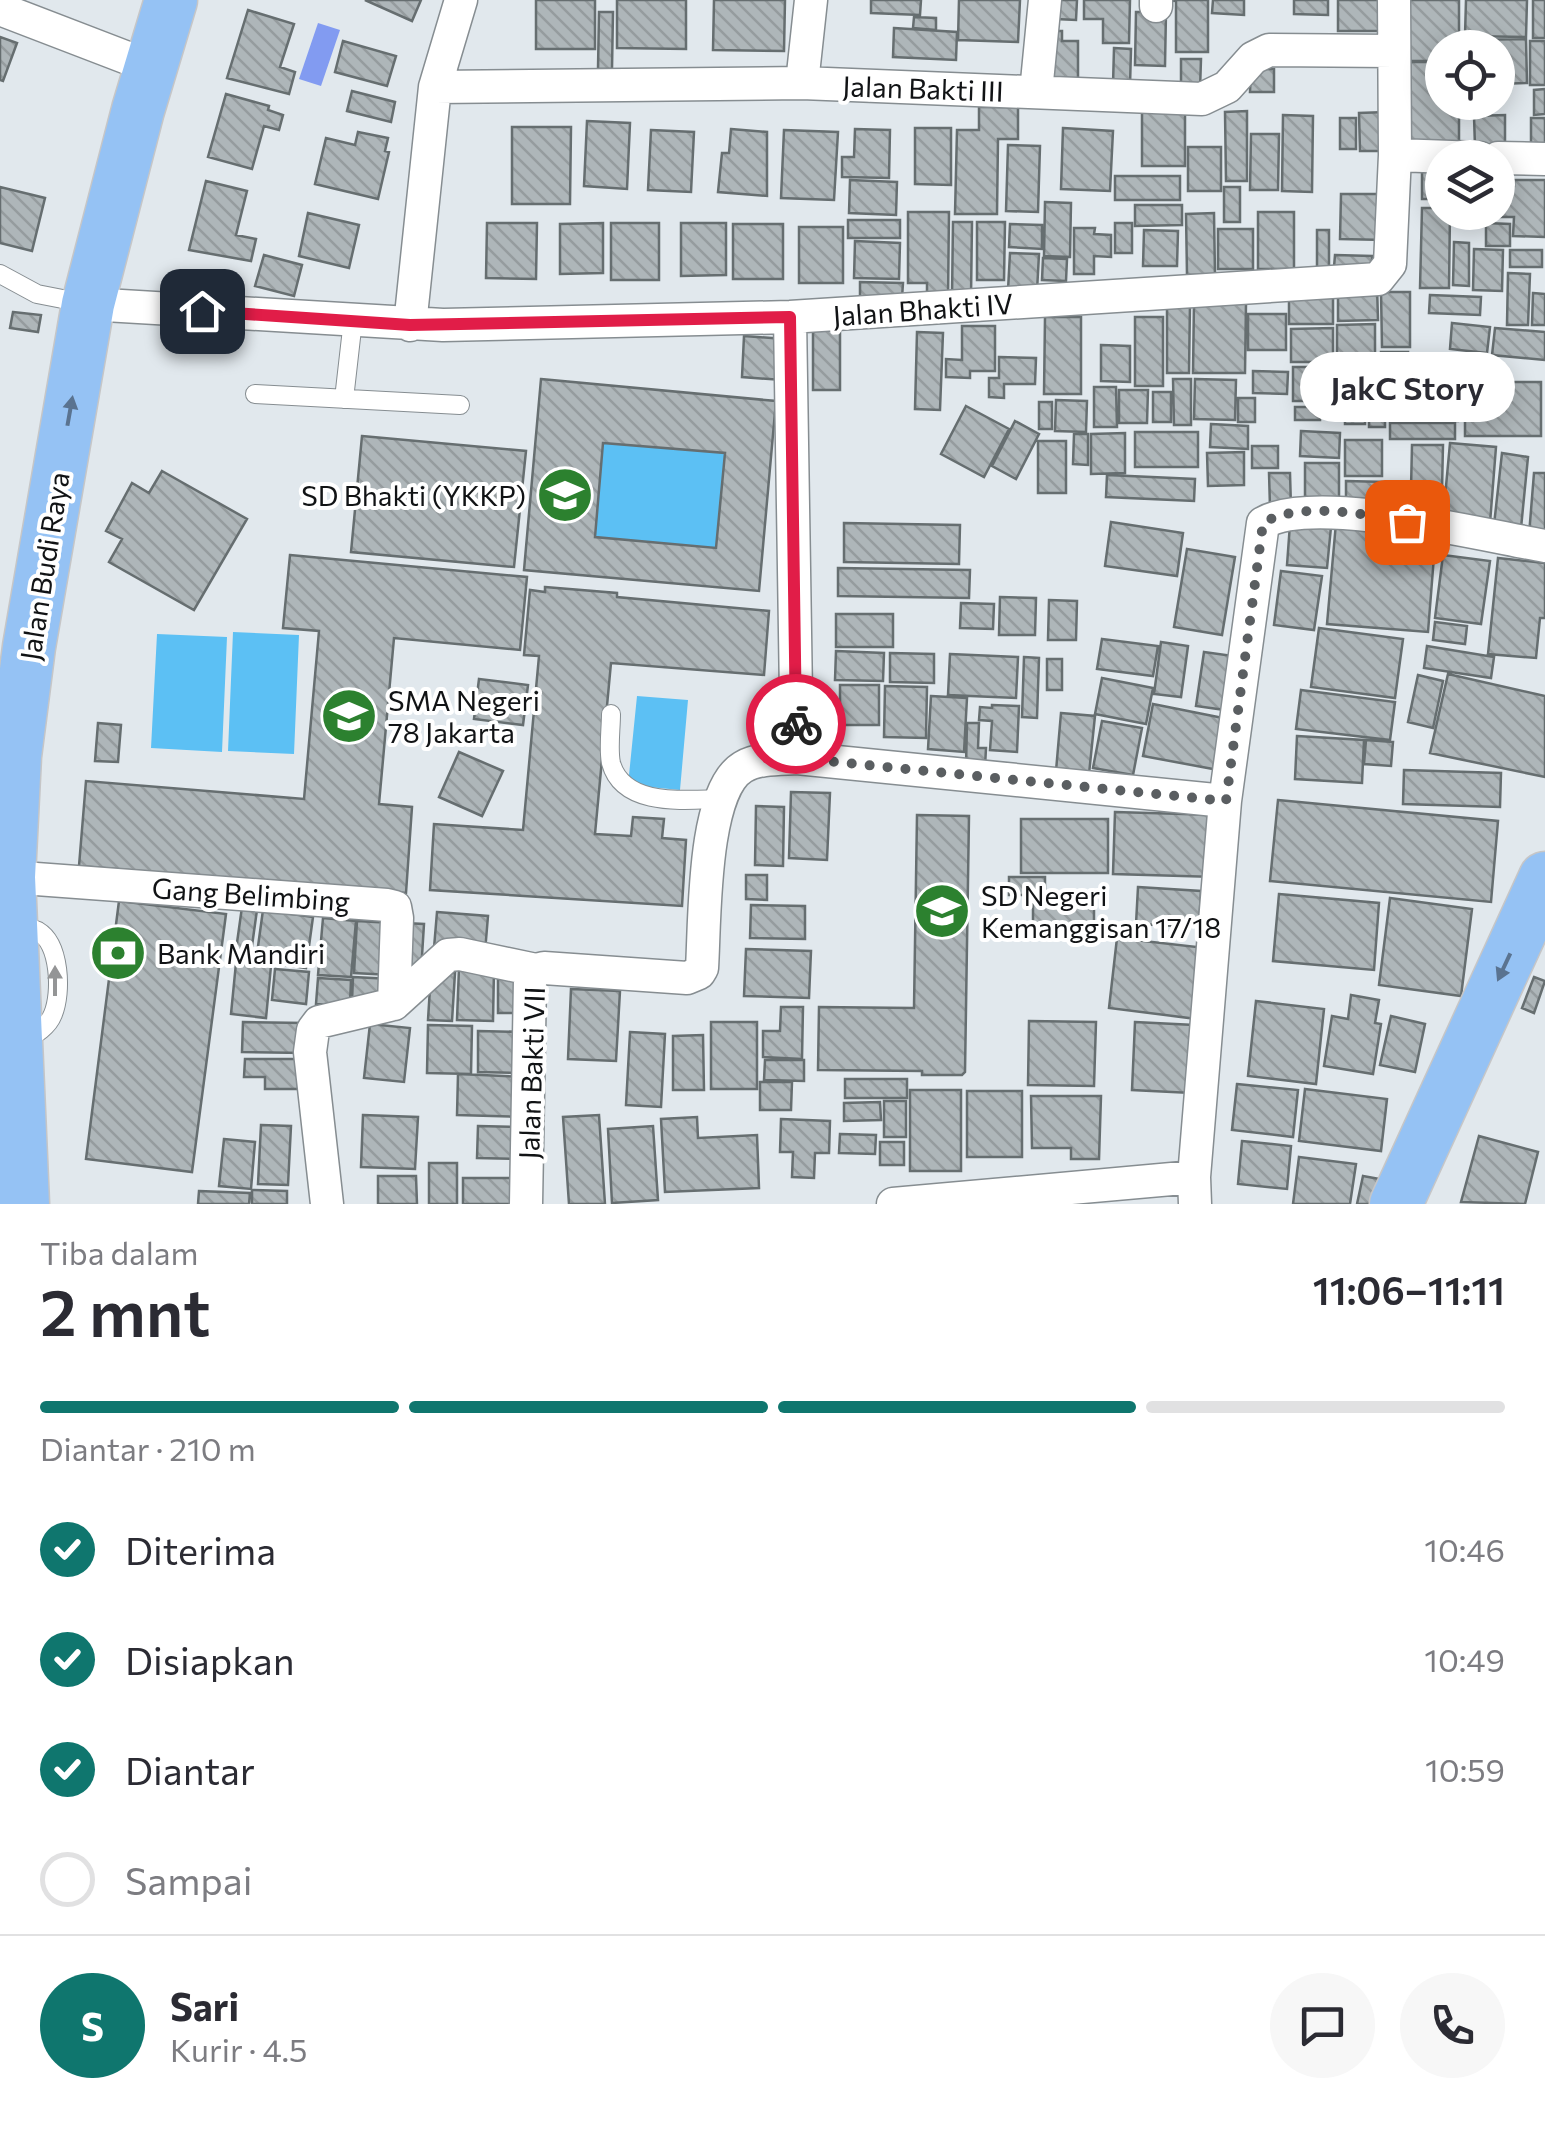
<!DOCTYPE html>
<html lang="id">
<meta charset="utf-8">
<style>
body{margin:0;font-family:Commissioner,sans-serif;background:#f7f7f7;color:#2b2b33;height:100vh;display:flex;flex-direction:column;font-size:38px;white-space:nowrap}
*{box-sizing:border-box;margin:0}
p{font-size:32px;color:#7c7c81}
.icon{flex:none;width:55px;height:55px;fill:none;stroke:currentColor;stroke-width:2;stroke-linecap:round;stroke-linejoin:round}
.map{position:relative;height:1204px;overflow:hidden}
.side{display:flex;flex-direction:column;background:#fff;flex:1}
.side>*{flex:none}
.controls{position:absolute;left:1425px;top:30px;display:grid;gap:20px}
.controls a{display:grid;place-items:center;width:90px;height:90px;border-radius:50%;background:#fff;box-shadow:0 5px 25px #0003;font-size:50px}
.pin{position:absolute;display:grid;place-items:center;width:85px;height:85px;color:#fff;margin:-42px;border-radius:20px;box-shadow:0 5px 15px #0006}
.courier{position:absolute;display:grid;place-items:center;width:100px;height:100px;margin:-50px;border:8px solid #e11d48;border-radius:50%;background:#fff;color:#222;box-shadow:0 2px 12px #0007}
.bubble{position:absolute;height:70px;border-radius:35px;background:#fff;box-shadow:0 5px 25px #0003;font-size:32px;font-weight:600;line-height:70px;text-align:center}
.summary em{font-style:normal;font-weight:600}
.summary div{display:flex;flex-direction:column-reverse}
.summary{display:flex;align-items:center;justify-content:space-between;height:170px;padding:0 40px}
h1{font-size:65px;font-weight:600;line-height:75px}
.bar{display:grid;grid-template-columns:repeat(4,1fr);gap:15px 10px;align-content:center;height:120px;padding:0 40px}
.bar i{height:12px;border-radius:8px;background:#e1e1e2}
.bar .selected{background:#0f766e}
.bar p{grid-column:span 4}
.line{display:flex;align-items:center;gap:25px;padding:0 40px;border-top:2px solid #e1e1e2}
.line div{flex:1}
.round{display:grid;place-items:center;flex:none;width:105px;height:105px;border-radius:52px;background:#f7f7f7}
ol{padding:0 40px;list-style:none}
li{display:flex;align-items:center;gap:30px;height:110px}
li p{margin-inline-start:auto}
li .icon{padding:10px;border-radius:50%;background:#0f766e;color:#fff;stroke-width:4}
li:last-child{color:#7c7c81}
li i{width:55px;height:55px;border:5px solid #e1e1e2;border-radius:50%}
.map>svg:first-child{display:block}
.green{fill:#5cc0f4}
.water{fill:#829bf1}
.building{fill:url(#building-back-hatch);stroke:#666e70;stroke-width:2.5;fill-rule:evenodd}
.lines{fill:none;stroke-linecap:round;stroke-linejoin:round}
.service-casing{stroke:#868d91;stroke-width:20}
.minor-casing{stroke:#868d91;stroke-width:35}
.primary-casing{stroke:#c6c6c7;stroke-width:55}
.service{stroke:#fff;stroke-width:18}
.minor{stroke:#fff;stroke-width:32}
.primary{stroke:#95c2f4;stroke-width:52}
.oneway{fill:#5a7390}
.oneway2{fill:#949596}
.done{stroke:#5a5e61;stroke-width:10;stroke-dasharray:0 18}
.route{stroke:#e11d48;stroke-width:12}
.labels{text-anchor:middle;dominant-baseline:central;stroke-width:8;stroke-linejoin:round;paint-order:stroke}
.street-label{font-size:28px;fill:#111315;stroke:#fff}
.poi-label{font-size:28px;fill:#111315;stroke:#fff;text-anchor:start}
</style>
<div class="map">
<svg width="1545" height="1204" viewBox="0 0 1545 1204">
<defs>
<pattern id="building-back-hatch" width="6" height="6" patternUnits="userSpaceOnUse" patternTransform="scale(2.5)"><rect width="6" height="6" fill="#aeb6b9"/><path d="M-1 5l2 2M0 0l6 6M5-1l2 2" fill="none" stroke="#959c9e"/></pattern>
</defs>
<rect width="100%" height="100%" fill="#e1e8ed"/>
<path class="green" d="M603,443L725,453L716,548L595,537Z
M233,632L299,635L294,754L228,751Z
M157,634L227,637L222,752L151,748Z
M637,696L688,700L680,790L628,785Z"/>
<path class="water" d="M318,23L340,30L321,86L299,79Z"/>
<path class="building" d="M365,0H421L412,21Z
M536,0H595V49H536Z
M617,0H686V49L617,48Z
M714,0H785L784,51L713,50Z
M871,0H921L920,15L871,13Z
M959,0H1020L1018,42L958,40Z
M1057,0H1077L1076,20L1056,19Z
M1084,0H1130L1129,43H1103V19H1084Z
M1208,0V52H1176V1L1161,0Z
M1213,0H1244V15L1212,13Z
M1294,0H1328V15L1294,14Z
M1338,0H1388V31H1338Z
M1400,0H1459V48H1442V61H1400Z
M1466,0H1527L1526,37L1465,36Z
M1533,0H1545V38H1533Z
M248,10L294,24L280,67L295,72L289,94L227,78Z
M599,12H613L612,69H598Z
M1136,12H1166L1165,66L1135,65Z
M914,17L936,18V30L913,28Z
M894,28L957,32L956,60L893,57Z
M1049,31H1062V41H1078V79H1049Z
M0,37L17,43L3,81L0,80Z
M1526,39L1527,83L1498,84V48H1467V40Z
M343,41L396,56L387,86L335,72Z
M1530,41H1545V85H1530Z
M1114,48L1131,49L1130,86L1113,85Z
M1181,59H1201L1200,90H1181Z
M1400,62H1442V102H1459V145H1400Z
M1251,69H1274V92H1250Z
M1545,89V114L1534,115V90Z
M352,91L395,102L391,122L347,111Z
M226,94L269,106L268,110L283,115L279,130L264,126L252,169L208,157Z
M979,107H1018V139H998L997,214H955L957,130H979Z
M1247,111V181H1226L1225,112Z
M1142,112H1185V166H1142Z
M1386,112V151H1360L1359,113Z
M1283,115L1313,116L1312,192L1282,191Z
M1505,115V147H1475L1474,116Z
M1340,118H1356V149H1340Z
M1531,118H1545V146H1531Z
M587,121L630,123L627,189L584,186Z
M512,127H571L570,204H512Z
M915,128H951V185L915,184Z
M1063,128L1113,131L1110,191L1061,189Z
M731,129L767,132V196L718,192L722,153H729Z
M855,129L890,130L889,178L842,177V157H854Z
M651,130L694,132L691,192L648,190Z
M784,130L838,132L834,200L781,198Z
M358,132L388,138L385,151L389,152L378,199L315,184L326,138L355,145Z
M1251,134H1279L1278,190H1250Z
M1008,145L1040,146L1038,212L1006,211Z
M1188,147H1221V191H1188Z
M1422,162H1442V199H1422Z
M1115,176H1180V200H1115Z
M850,180L897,182L896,215L849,213Z
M1514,180H1545V237L1513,236L1514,217H1482V212H1498V186H1514Z
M206,181L247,191L236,235L256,239L251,261L189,250Z
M0,187L45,198L32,251L0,243Z
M1224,187H1240V222H1224Z
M1341,194H1386L1385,240L1340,239Z
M1045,202L1071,203L1070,257L1044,256Z
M1135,205H1182V225L1135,226Z
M1422,208H1442V212H1450L1449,288H1420Z
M908,212H949L948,299L927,298V283H908Z
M1258,212H1294V269H1258Z
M1454,212H1480V225H1454Z
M308,213L359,225L349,268L299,256Z
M1214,213L1215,275H1187L1186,214Z
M848,220H900V238H848Z
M953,222H972L971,297H952Z
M977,222H1005L1004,280H977Z
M487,223H537L536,279L486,278Z
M603,223V273L560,274V224Z
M611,223H659V280H611Z
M681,223H726V275L681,276Z
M1115,223H1132V253H1115Z
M1486,223L1510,224V246H1486Z
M733,224H783V279H733Z
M1010,224L1042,225V249L1009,247Z
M799,227H843V283H799Z
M1074,228H1095L1094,234L1111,235V257L1094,256V274H1074Z
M1218,229H1253V269H1218Z
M1144,230L1178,231L1177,266H1143Z
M1317,230H1329V268L1317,267Z
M855,241L900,243L899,279L854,278Z
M1454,242L1469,243V286L1453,285Z
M1474,249L1503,250L1502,291L1473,290Z
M1510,250H1542V267H1510Z
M1010,253L1039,254L1037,291L1008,290Z
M264,255L302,265L294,296L255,286Z
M1335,255L1372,256V268L1334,267Z
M1043,258L1067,259L1066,281L1042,280Z
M1508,273L1530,274L1528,325H1507Z
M860,282L903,283L902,298L860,297Z
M1338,286H1377L1378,320L1338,321Z
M1381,292H1410V347H1382Z
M1533,293L1545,294V325H1532Z
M1430,295L1481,297L1480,315L1429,313Z
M1289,296H1333V324H1289Z
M1167,302L1190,303L1189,373H1167Z
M1194,302L1246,303L1245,373H1193Z
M13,312L41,315L38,332L10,328Z
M1248,314H1286V350H1248Z
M1045,317H1081V394H1044Z
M1135,317H1163V386H1135Z
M813,319H840V390H813Z
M1452,323L1490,327L1487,353L1450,349Z
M1375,324V354L1337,355V325Z
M962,326H995V371H970V378L946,377V359L962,360Z
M1333,328V362H1291V329Z
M1495,328L1545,332V360L1492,355Z
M917,332L943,333L940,410L915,409Z
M744,336L784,339L782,380L742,377Z
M1101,345L1130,346V382L1101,381Z
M1381,352H1408L1407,367L1381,366Z
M999,357L1036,358L1035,384H1004V398L989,397V378H999Z
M1340,358H1374V385H1340Z
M1417,361L1460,363L1459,398L1416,397Z
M1293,367H1336V401H1293Z
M1380,370H1411V405H1380Z
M1253,371L1288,372L1287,394L1253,393Z
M541,379L776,401L759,591L524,570ZM603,443L725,453L716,548L595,537Z
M1173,379H1191V425H1174Z
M1195,379L1236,380L1235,420L1194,419Z
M1465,382H1541V436H1465Z
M1094,387H1116L1117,427H1094Z
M1119,390H1148L1147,423H1119Z
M1345,390H1365V424H1345Z
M1153,392H1171V422H1153Z
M1238,398H1255V422H1238Z
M1056,400L1087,401L1086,432L1055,431Z
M1039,402H1052V429H1039Z
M1420,402L1459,403L1458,421L1419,420Z
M966,406L1009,429L984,477L941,454Z
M1295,407H1320V420H1295Z
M1369,409H1385V427H1369Z
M1015,421L1039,434L1016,479L992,466Z
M1390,423H1455V439H1390Z
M1211,424L1248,426V449L1210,447Z
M1301,431L1340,433L1339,458L1300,456Z
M1135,432H1198V467H1135Z
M1125,433V473L1091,474V434Z
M1074,434H1088V465L1073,464Z
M362,436L526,451L514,567L351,552Z
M1345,440H1382V476H1345Z
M1038,441H1066V493H1038Z
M1450,443L1496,447L1490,523L1443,519Z
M1412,445H1443L1442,490L1411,489Z
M1252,446H1278V468H1252Z
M1244,452V485L1208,486L1207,453Z
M1502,453L1528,457L1521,528L1494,525Z
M1305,463H1339V506H1305Z
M162,471L247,519L194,610L109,562L122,539L106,531L132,483L149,493Z
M1269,473H1290L1291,507H1270Z
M1534,473H1545V536L1529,535Z
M1107,475L1195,479L1194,501L1106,497Z
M1346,481L1387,482L1386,507L1346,506Z
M1111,522L1183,533L1177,576L1105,566Z
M844,523L960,525L959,564L844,562Z
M1336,523L1436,531L1428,632L1327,624Z
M1290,524L1331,527L1327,568L1287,565Z
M1187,549L1235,557L1222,635L1174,627Z
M290,555L527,577L520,650L394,638L379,804L412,807L406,893L79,866L86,781L304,799L319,631L283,628Z
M1443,555L1490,561L1481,624L1435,618Z
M1498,558L1545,563V618H1540L1536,658L1488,654Z
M838,568L970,570L969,598L838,596Z
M1281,571L1322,576L1314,630L1274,625Z
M545,587L617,593V597L769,611L764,675L611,663L595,834L631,836L633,817L664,819L662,838L686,840L682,906L430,890L434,824L523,830L539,656L524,655L530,590L545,592Z
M1000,597L1036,598L1035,635H999Z
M1049,600L1077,601L1076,640H1048Z
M961,603L994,604L993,629L960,628Z
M836,614H893V647H836Z
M1435,622L1467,626L1465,644L1433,640Z
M1319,628L1403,639L1395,698L1311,687Z
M1102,639L1158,646L1153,676L1097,669Z
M1161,642L1188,646L1181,697L1154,694Z
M1427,646L1494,657L1491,678L1424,668Z
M836,651L884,653L883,681L835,680Z
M1204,652L1233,656L1225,710L1196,706Z
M890,653L934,654V683L890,682Z
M950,654L1018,657L1016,698L948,695Z
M1024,657L1039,658L1037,718L1022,717Z
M1047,659H1062V690H1047Z
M1448,674L1545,696V777L1430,753Z
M1418,675L1443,681L1433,728L1408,722Z
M1102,678L1153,688L1146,724L1095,714Z
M479,679L528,685L523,725L474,719Z
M840,685H879V725H840Z
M885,686L927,687L926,738L884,737Z
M1301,690L1395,702L1390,740L1296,729Z
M931,696L967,698L964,752L928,749Z
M1153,704L1223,718L1213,769L1143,756Z
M992,705L1019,706L1017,752L990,750L992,721L979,720L980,707L992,708Z
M1061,713L1095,716L1089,774L1056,771Z
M1102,721L1142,728L1133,775L1093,768Z
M98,723L121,725L118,762L95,761Z
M967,723H979L978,748H986L985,767L966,766Z
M1297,736L1364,740L1362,783L1295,779Z
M1366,740L1393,742L1391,766L1364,764Z
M459,752L503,771L482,816L439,797Z
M1404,770L1501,773L1500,807L1403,804Z
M791,792L830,793L827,860L789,858Z
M1278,800L1498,821L1491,902L1270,881Z
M756,806L784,807L783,866L755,865Z
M1115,812L1218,815L1216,877L1113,874Z
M917,815L969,816L965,1072L962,1075H922V1071L818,1070L819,1007L914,1008Z
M1021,819H1108V873H1021Z
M746,875H767V900L746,899Z
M1009,877H1045V895H1009Z
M1138,887L1201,891L1199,927L1136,924Z
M1279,894L1379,903L1374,970L1273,961Z
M1390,898L1472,909L1461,996L1379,985Z
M1033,900H1094V932H1033Z
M119,901L226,914L192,1172L86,1159Z
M751,905L805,906V939L750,938Z
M242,907L257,910L250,960L235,957Z
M263,910L313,917L306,968L256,961Z
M437,912L488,916L485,952L434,948Z
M323,918L356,921L351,977L318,975Z
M357,921L393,923L391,975L354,973Z
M404,923L424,924L421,972L401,971Z
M1117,938L1206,948L1197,1019L1109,1008Z
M746,949L811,951L809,998L744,996Z
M236,963L271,966L266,1018L231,1014Z
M459,968L494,969L493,1021L457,1020Z
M275,969L309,972L306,1004L272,1000Z
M498,970H526L525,1013H498Z
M431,972L455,973L452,1021L428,1020Z
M353,977L392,979L391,1004L352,1001Z
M1534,977L1545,981L1534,1013L1522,1008Z
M318,978L351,980L350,1005L316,1004Z
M571,989L620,991L616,1061L568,1059Z
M1351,995L1379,1000L1375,1023L1381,1024L1373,1074L1324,1066L1332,1016L1348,1019Z
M1256,1001L1324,1009L1316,1084L1248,1076Z
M781,1007H803L802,1059L763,1057V1031H780Z
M1391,1016L1425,1024L1415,1072L1380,1065Z
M1029,1021L1096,1022L1094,1086L1028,1085Z
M243,1022L305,1023L304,1053L242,1052Z
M711,1022H757V1089H711Z
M1135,1022L1194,1025L1191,1093L1132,1090Z
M370,1024L410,1028L404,1082L364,1078Z
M428,1025L472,1026L471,1074L427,1073Z
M478,1031L526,1032L525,1073L478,1072Z
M630,1032L665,1034L661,1107L626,1105Z
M703,1035L704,1090H673V1036Z
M245,1059H299L298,1089H265V1077H244Z
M765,1060H804V1081L764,1080Z
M458,1074L526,1077L524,1117L457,1115Z
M845,1079H907V1098H845Z
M760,1082H792L791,1110H760Z
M1237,1084L1298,1090L1293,1137L1232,1130Z
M1305,1089L1387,1099L1381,1151L1299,1141Z
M910,1090H961V1171H910Z
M967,1091H1022V1157H967Z
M1031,1096H1101L1099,1159H1071V1148H1032Z
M884,1101H906V1137H884Z
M880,1102L881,1120L844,1121V1103Z
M363,1115L418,1117L415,1169L361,1167Z
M599,1115L605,1204H569L563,1117Z
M697,1117L698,1138L757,1135L759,1188L665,1192L661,1119Z
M781,1119L830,1121L829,1153H815L814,1178L792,1177L793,1152H780Z
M261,1125L291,1126L288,1185L258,1184Z
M478,1126L524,1127V1159L477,1158Z
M653,1126L658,1200L612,1203L608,1129Z
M840,1134L876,1135L875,1154L839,1153Z
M1479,1136L1538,1152L1525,1204L1461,1202Z
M224,1139L255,1142L251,1189L219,1186Z
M1242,1141L1291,1146L1287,1189L1238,1184Z
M880,1142H904V1165H880Z
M1299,1157L1356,1164L1350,1204H1293Z
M429,1163H457V1204H429Z
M378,1176H416L417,1204H378Z
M1363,1176L1385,1180L1380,1204H1357Z
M463,1178H517V1204H463Z
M252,1190L287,1191V1204H252Z
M199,1191L250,1193L249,1204H198Z"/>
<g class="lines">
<g class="service-casing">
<path id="service" d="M0,274L37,294L83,303
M255,394L460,405
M344,399L353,320
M611,714C611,729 608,749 611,763C623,807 684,800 718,799
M14,925C21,926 31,928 38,931C60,944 62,992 53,1014C48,1027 36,1034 24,1040"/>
</g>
<g class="minor-casing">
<path id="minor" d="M1156,6V0
M0,9L151,67
M802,83L811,0
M435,87L802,83L1202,99L1227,87L1253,58L1269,50L1393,51
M1036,92L1045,0
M1395,155L1480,158
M1498,158L1545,159
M88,304L443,325L790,317L1378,279L1390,264L1395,155L1394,0
M790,317L797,758
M410,325L435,87L461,0
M9,877L387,905L395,907L397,918L394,1004
M327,1204L310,1052L313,1030L319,1022L394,1004L448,955L460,954L536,970
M526,1204L530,980L536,970L544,968L687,978L699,973L702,968C705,923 702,791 743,767C758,758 779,759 797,758L1225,801
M893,1204L1194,1177
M1195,1204L1194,1177L1225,801L1263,523C1314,493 1482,535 1545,546"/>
</g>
<g class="primary-casing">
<path id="primary" d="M23,1204L9,877L15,756L29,647L88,304L138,110L171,0
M1396,1204L1545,878"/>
</g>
<use href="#service" class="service"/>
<use href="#minor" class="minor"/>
<use href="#primary" class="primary"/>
</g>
<defs><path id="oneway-solid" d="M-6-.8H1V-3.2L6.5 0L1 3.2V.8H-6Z" transform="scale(2.5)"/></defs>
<g class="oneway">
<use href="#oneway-solid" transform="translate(70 411) rotate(-80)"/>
<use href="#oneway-solid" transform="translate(1504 967) rotate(115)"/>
</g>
<use class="oneway2" href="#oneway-solid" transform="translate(55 981) rotate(-90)"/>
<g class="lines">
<path class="done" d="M796,724V758L1226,801L1263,523C1300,501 1365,514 1407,522"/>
<path class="route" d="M202,311L410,325L790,317L796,724"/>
</g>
<defs>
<g id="school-disc" transform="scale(2.875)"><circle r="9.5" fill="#2c812f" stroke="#fff"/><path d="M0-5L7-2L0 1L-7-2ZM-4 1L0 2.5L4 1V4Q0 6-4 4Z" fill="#fff"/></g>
<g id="bank-disc" transform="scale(2.875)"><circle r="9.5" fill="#2c812f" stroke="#fff"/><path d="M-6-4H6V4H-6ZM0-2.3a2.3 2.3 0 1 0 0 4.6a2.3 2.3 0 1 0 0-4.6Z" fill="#fff"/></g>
</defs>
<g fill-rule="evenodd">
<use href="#school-disc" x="565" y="495"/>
<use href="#school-disc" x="349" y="716"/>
<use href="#school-disc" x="942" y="911"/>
<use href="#bank-disc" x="118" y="953"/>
</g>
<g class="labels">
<g class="street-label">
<text transform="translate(923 88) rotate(2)">Jalan Bakti III</text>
<text transform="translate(923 309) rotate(-4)">Jalan Bhakti IV</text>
<text transform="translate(44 566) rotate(-81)">Jalan Budi Raya</text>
<text transform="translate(251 894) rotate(4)">Gang Belimbing</text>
<text transform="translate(531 1073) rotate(-88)">Jalan Bakti VII</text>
</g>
<g class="poi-label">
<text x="526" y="495" text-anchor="end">SD Bhakti (YKKP)</text>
<text x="388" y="700">SMA Negeri<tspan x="388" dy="32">78 Jakarta</tspan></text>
<text x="981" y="895">SD Negeri<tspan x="981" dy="32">Kemanggisan 17/18</tspan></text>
<text x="157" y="953">Bank Mandiri</text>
</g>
</g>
</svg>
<div class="controls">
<a><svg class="icon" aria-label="locate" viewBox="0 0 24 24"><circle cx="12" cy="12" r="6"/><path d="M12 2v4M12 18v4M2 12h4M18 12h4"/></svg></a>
<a><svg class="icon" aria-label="layers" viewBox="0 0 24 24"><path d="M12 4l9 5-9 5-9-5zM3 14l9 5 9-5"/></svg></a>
</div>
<div class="pin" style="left:1407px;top:522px;background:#ea580c"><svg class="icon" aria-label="bag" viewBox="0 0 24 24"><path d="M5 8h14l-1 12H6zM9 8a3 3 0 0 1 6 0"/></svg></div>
<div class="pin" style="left:202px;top:311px;background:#1f2937"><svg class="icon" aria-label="home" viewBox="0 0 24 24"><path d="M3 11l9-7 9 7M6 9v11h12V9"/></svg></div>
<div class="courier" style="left:796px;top:724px"><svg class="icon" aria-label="bike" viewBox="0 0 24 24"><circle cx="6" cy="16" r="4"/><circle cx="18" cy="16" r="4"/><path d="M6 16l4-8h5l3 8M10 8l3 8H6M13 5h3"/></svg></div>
<div class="bubble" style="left:1300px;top:352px;width:215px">JakC Story</div>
</div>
<section class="side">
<div class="summary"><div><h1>2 mnt</h1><p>Tiba dalam</p></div><em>11:06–11:11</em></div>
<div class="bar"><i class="selected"></i><i class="selected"></i><i class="selected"></i><i></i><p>Diantar · 210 m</p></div>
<ol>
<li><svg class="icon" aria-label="check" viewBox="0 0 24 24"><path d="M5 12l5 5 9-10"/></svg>Diterima<p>10:46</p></li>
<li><svg class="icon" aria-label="check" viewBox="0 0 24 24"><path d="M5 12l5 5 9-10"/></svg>Disiapkan<p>10:49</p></li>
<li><svg class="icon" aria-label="check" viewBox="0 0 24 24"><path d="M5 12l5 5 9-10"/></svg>Diantar<p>10:59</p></li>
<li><i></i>Sampai</li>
</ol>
<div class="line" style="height:180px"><b class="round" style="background:#0f766e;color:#fff">S</b><div><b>Sari</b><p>Kurir · 4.5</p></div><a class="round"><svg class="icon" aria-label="chat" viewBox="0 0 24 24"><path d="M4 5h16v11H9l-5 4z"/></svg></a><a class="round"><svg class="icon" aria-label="phone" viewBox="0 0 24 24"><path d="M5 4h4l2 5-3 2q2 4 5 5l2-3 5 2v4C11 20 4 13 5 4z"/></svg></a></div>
</section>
